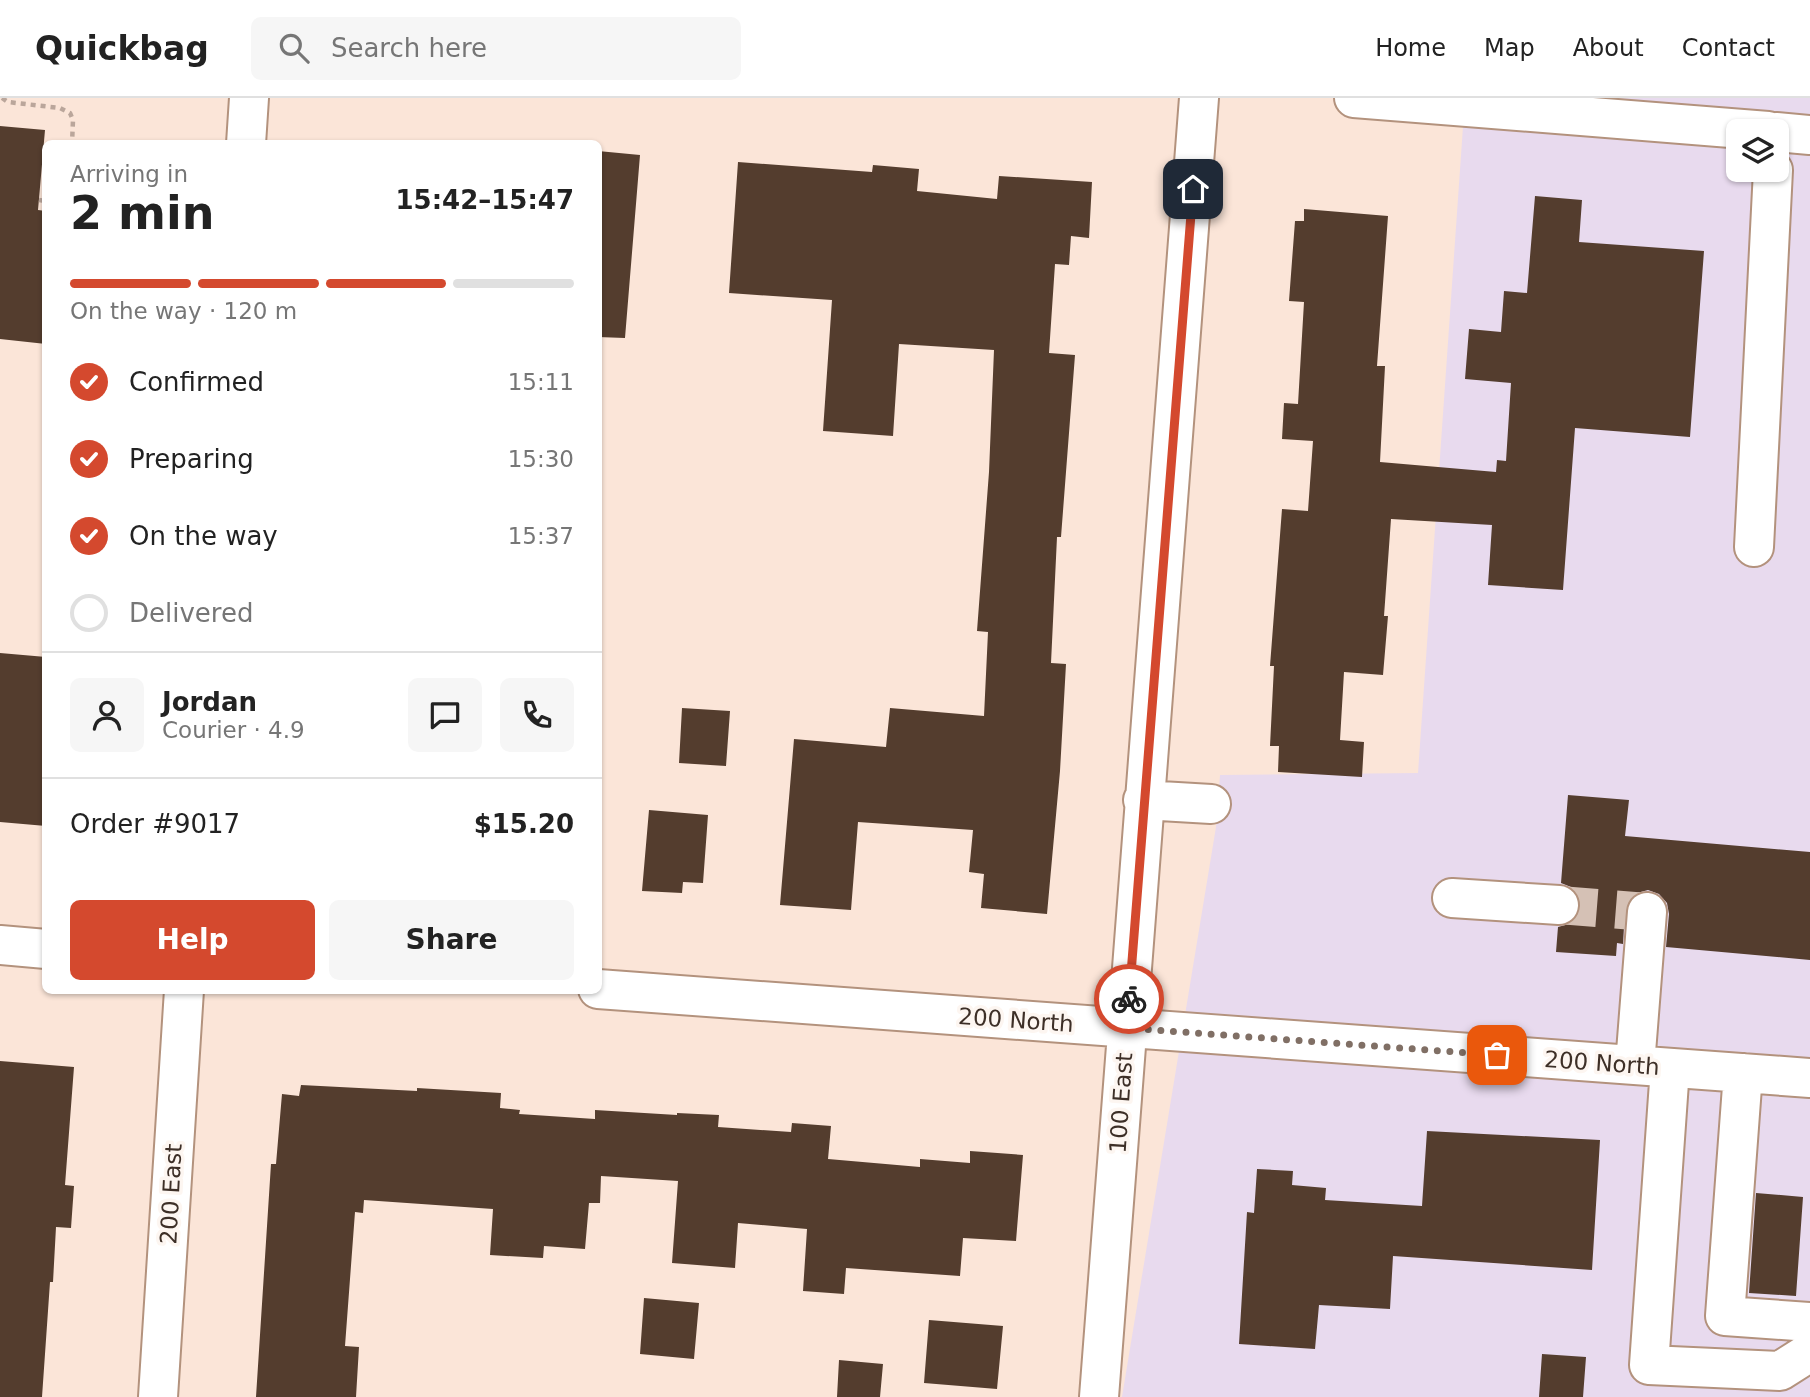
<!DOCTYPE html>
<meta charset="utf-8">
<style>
body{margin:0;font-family:"DejaVu Sans",sans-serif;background:#f6f6f6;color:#222;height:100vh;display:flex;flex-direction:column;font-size:26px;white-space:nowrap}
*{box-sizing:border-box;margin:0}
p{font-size:23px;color:#767676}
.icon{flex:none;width:38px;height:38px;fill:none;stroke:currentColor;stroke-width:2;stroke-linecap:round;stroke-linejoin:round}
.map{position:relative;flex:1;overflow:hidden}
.panel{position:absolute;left:42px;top:42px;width:560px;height:854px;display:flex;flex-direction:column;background:#fff;border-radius:10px;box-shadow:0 2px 5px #0004}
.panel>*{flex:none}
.controls{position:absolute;left:1726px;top:21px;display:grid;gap:14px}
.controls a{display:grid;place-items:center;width:63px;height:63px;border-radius:10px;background:#fff;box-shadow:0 2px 5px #0004;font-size:35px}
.pin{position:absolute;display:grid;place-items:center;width:60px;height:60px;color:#fff;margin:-30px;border-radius:14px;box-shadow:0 4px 10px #0006}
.courier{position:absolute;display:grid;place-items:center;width:70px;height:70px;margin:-35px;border:5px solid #d4492e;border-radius:50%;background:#fff;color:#222;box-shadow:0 2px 9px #0007}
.head em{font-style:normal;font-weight:700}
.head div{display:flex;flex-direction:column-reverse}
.head{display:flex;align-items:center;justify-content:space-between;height:119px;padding:0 28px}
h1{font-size:46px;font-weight:700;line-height:52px}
.bar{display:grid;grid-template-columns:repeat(4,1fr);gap:10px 7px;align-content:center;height:84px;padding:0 28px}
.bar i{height:9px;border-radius:5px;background:#e0e0e0}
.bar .current{background:#d4492e}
.bar p{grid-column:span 4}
.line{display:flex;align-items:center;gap:18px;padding:0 28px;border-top:2px solid #e0e0e0}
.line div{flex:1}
.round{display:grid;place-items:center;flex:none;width:74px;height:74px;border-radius:10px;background:#f6f6f6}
ol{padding:0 28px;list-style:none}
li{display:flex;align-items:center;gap:21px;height:77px}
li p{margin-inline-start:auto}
li .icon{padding:7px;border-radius:50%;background:#d4492e;color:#fff;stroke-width:4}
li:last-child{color:#767676}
li i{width:38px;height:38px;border:4px solid #e0e0e0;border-radius:50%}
.button{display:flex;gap:14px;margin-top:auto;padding:14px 28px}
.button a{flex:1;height:80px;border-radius:10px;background:#d4492e;color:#fff;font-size:28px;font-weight:700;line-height:80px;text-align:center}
.button a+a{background:#f6f6f6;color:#222}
header{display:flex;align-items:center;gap:42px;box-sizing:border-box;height:98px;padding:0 35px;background:#fff;border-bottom:2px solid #e0e0e0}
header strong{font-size:33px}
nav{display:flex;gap:38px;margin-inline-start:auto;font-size:24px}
.search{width:490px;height:63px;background:#f6f6f6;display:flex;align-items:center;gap:18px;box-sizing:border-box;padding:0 24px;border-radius:10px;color:#767676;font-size:26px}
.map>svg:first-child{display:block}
.commercial{fill:#e8daee;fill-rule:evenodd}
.building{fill:#543d2e}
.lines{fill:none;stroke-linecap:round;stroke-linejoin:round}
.minor-tunnel{stroke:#d5c1b5;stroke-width:38;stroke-dasharray:38 19;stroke-linecap:butt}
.minor-casing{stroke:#b3927d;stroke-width:42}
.path{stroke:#baa69b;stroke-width:4.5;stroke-dasharray:5 5;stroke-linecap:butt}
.minor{stroke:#fff;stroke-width:38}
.done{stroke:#806f65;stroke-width:7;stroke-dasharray:0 12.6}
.route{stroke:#d4492e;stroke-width:9}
.labels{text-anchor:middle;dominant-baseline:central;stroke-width:7;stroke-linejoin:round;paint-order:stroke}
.street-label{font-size:23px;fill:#3d2f27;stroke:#fdf6f1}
</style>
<header>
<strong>Quickbag</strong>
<div class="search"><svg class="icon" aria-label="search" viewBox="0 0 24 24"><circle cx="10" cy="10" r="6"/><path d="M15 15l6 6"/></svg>Search here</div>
<nav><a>Home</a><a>Map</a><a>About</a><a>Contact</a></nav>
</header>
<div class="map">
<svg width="1810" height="1299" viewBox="0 0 1810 1299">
<rect width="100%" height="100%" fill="#fbe5d8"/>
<path class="commercial" d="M1465,0H1810V1299H1122L1216,729L1220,677L1418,675ZM1738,33H1776V72H1738Z"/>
<path class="building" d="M0,28L45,32L38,112L46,113V246L0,241Z
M598,53L640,57L625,240L598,239Z
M738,64L872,74L873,67L919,71L917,93L997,101L999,78L1092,84L1089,140L1071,138L1069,167L1055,166L1049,255L1075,257L1061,439H1057L1051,565L1066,566L1060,673L1047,816L981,810L984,776L969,774L973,732L858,724L851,812L780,807L794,641L886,649L890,610L984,618L988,534L977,533L989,374L994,252L899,246L893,338L823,333L832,202L729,195Z
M1535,98L1582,102L1579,144L1704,153L1690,339L1575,330L1563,492L1488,487L1492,427L1391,421L1384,518H1388L1383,577L1344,574L1340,642L1364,644L1362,679L1278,674L1279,648H1270L1274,568H1270L1282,411L1308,413L1313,343L1282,341L1284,305L1298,306L1304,204L1289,203L1295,123H1304V111L1388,118L1377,268H1385L1380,364L1496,374L1497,362L1506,363L1511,285L1465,281L1469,231L1501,234L1504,193L1527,195Z
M0,555L46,559V728L0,724Z
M682,610L730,613L726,668L679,665Z
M1568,697L1629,702L1625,738L1810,754V862L1666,849L1669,816L1667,805L1659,796L1648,792L1637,795L1629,802L1625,812L1623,846L1617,845L1616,858L1556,854L1558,829L1569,826L1577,820L1581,809L1578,797L1571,789L1561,785Z
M649,712L708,717L703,785L683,784L682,795L642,793Z
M0,963L74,969L65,1087L74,1088L71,1130L56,1129L53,1184H50L42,1299H0Z
M301,987L417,993V990L501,995L500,1010L520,1012L519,1016L595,1021V1012L677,1017V1015L719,1017L718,1029L791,1034L792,1025L831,1028L828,1061L920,1069V1061L970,1065V1053L1023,1057L1016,1143L963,1140L960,1178L846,1170L844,1196L803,1193L807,1131L738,1125L735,1170L672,1165L678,1083L601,1078L600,1105H589L585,1151L544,1148L543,1160L490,1157L493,1111L364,1102L363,1115L355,1114L345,1248L359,1249L356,1299H256L271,1066H276L282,996L299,998Z
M1427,1033L1600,1042L1592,1172L1393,1158L1390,1211L1319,1207L1315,1251L1239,1246L1247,1114L1254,1115L1257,1071L1293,1073L1292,1087L1326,1090L1325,1102L1422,1108Z
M1756,1095L1803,1099L1796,1198L1749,1195Z
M644,1200L699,1205L694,1261L640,1256Z
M929,1222L1003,1228L997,1291L924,1285Z
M1542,1256L1586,1259L1583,1299H1539Z
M839,1262L883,1266L880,1299H837Z"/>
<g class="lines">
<path class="minor-tunnel" d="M1559,807L1647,814"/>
<g class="minor-casing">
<path id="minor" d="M1354,0L1768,33
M1776,34L1810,37
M246,46L249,0
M1754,449L1773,72
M1143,702L1211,706
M1452,800L1559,807
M0,847L46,851
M598,891L1810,980
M1635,967L1647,814
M1670,970L1649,1267L1780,1273L1810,1254
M1743,975L1725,1218L1810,1224
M158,1299L184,892
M1099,1299L1199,0"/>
</g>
<path class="path" d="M2,0L8,4L60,10L70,15L73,22L72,46
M39,102L46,103"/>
<use href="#minor" class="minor"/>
</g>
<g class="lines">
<path class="done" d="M1129,901L1127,930L1497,957"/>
<path class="route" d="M1129,901L1193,91"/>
</g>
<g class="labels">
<g class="street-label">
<text transform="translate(1016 922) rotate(4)">200 North</text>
<text transform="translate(1602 965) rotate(4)">200 North</text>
<text transform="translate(1121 1005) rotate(-86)">100 East</text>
<text transform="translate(171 1096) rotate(-87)">200 East</text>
</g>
</g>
</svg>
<div class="controls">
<a><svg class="icon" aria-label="layers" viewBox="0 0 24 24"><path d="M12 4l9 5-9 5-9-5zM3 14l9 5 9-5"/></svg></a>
</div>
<div class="pin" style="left:1497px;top:957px;background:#ea580c"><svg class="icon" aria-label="bag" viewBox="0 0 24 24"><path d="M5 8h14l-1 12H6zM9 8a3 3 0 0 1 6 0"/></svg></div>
<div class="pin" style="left:1193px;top:91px;background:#1f2937"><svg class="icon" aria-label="home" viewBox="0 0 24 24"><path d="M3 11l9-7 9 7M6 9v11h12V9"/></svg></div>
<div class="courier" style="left:1129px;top:901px"><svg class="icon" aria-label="bike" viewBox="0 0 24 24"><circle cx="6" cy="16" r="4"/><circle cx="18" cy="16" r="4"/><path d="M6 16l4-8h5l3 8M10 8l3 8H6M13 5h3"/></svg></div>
<section class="panel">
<div class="head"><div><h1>2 min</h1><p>Arriving in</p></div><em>15:42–15:47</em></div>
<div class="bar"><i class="current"></i><i class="current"></i><i class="current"></i><i></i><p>On the way · 120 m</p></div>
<ol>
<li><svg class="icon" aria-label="check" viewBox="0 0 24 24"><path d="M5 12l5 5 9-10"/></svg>Confirmed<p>15:11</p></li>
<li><svg class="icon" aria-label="check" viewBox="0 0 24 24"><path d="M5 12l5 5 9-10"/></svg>Preparing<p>15:30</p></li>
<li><svg class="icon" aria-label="check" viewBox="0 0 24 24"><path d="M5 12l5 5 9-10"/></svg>On the way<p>15:37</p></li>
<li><i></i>Delivered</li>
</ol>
<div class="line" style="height:126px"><a class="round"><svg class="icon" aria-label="person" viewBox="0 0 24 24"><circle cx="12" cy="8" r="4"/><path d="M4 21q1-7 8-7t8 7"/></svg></a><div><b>Jordan</b><p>Courier · 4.9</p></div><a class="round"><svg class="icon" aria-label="chat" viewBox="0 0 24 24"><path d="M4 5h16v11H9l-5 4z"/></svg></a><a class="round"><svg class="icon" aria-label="phone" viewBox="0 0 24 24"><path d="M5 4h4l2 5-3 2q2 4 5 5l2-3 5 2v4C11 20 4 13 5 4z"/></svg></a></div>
<div class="line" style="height:91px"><div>Order #9017</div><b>$15.20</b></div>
<div class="button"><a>Help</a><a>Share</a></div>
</section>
</div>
